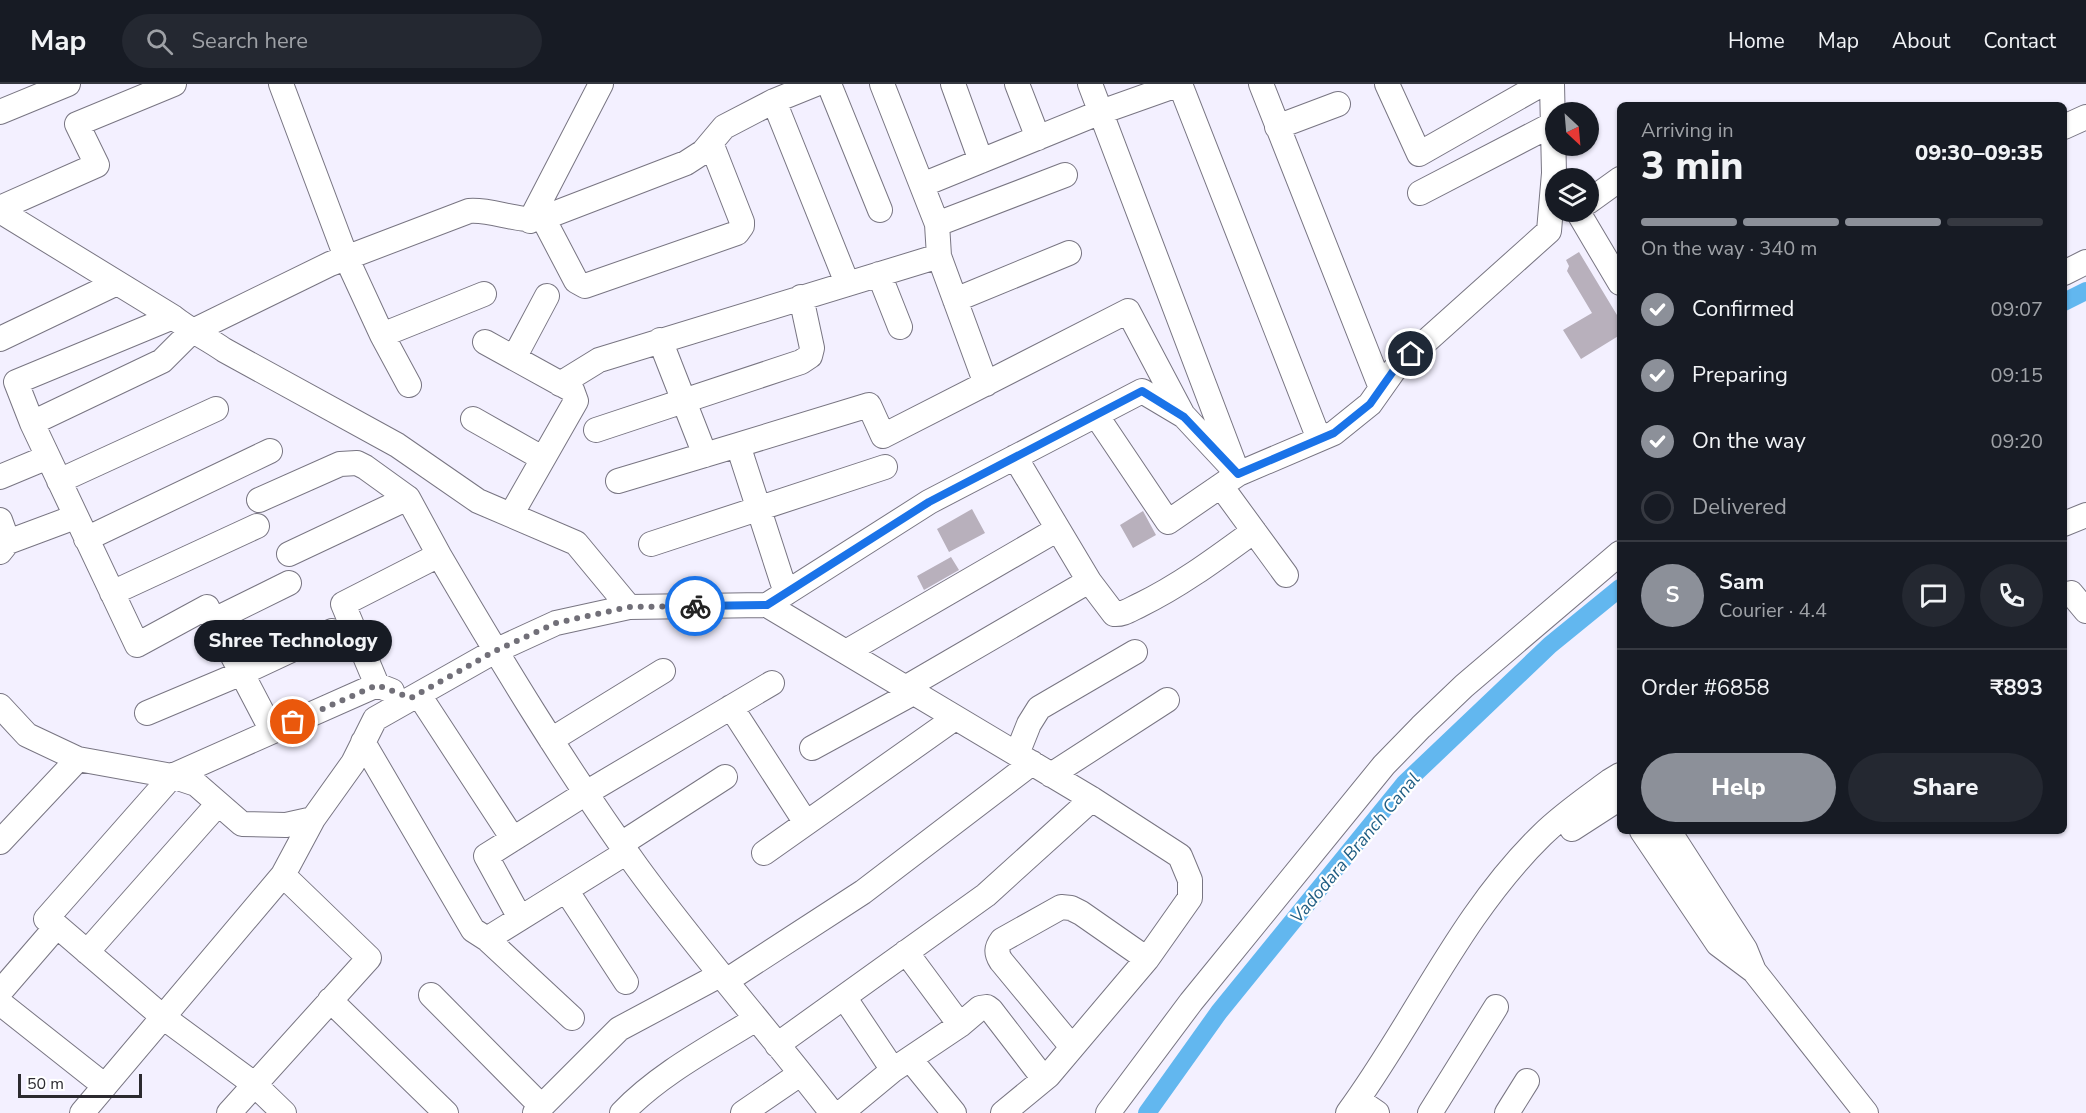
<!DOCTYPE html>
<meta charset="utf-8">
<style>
body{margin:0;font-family:"Nunito Sans",sans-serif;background:#242831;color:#f1f3f6;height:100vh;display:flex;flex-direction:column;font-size:22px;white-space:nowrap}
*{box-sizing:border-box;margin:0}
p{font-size:20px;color:#9ea1a6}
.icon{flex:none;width:33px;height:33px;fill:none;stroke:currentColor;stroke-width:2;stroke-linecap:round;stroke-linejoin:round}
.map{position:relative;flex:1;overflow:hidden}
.details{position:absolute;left:1617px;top:18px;width:450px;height:732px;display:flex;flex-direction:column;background:#171b24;border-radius:9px;box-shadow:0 2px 4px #0004}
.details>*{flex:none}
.needle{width:39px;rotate:154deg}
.controls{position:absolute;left:1545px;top:18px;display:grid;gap:12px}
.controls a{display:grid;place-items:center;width:54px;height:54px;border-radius:50%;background:#171b24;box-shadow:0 2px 4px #0004;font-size:30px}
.scale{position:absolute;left:18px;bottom:15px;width:124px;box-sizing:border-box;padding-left:6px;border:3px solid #2b2a2f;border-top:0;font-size:16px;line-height:21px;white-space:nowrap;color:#2b2a2f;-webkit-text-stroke:4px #fff;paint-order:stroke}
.pin{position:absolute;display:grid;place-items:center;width:51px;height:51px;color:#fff;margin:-26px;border:3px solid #fff;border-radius:50%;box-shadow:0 2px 6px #0007}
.courier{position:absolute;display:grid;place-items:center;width:60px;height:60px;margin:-30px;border:4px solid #1a73e8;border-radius:50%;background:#fff;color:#222;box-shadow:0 2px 8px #0007}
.bubble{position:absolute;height:42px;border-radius:21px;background:#171b24;box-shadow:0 2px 4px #0004;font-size:20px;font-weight:800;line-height:42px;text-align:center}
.headline em{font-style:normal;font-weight:800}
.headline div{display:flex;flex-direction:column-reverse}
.headline{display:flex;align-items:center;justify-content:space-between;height:102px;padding:0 24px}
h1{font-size:39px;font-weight:800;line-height:45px}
.bar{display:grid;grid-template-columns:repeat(4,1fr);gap:9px 6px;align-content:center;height:72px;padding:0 24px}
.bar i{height:8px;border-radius:4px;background:#363941}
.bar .active{background:#8c9099}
.bar p{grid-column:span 4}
.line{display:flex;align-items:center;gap:15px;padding:0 24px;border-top:2px solid #363941}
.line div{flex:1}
.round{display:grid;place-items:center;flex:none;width:63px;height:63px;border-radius:32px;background:#242831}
ol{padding:0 24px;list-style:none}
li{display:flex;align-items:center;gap:18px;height:66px}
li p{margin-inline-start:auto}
li .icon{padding:6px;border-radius:50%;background:#8c9099;color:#fff;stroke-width:4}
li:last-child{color:#9ea1a6}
li i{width:33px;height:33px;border:3px solid #363941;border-radius:50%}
.button{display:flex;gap:12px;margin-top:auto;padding:12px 24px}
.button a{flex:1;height:69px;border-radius:36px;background:#8c9099;color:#fff;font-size:24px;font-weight:800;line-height:69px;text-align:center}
.button a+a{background:#242831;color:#f1f3f6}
header{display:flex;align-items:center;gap:36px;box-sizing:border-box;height:84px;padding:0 30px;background:#171b24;border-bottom:2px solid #363941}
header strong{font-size:28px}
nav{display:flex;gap:33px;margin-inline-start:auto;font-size:21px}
.search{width:420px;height:54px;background:#242831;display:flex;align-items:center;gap:15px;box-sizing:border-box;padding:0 21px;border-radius:33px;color:#9ea1a6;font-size:22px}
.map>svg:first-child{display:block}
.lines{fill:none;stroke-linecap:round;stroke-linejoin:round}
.canal{stroke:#62b7ef;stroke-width:18}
.building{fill:#b8b0bc}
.minor-casing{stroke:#787582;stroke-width:26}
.minor{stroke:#fff;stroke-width:24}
.done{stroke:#716f78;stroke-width:6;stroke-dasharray:0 10.8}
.route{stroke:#1a73e8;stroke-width:8}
.labels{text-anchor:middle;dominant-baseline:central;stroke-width:4.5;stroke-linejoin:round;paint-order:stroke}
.water-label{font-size:18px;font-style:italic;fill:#1f5d83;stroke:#fff}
</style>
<header>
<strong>Map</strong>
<div class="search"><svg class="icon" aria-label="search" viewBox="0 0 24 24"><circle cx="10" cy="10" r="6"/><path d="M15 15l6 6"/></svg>Search here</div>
<nav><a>Home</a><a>Map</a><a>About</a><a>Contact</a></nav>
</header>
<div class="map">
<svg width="2086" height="1029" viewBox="0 0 2086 1029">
<rect width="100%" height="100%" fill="#f3f0ff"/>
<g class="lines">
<path class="canal" d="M2064,218L2086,207
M1147,1029L1219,928L1405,699L1550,561L1620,504"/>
</g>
<path class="building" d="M1579,168L1620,236V251L1581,275L1563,246L1592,229L1567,187L1569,182L1566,176Z
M972,425L985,449L949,468L937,445Z
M1143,427L1156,451L1133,464L1120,441Z
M951,473L959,486L924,506L917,492Z"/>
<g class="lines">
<g class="minor-casing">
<path id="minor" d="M281,0L346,173L382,251L484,210
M829,0L880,126
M953,0L981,77
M1017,0L1038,54
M1090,0L1238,390L1334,349L1370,320L1394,286L1549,147L1554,89L1552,0
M1180,0L1319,355
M1261,0L1381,304
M1387,0L1419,70L1542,0
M774,17L847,199
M0,28L68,0
M1277,43L1338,20
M2064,43L2086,33
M922,101L1101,28L1180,0
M1420,109L1553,40
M1588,118L1620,95
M0,124L97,81L77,40L174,0
M0,127L173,233C189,246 207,254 224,266L397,361L478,417L576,459L629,523
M1578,128L1620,199
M543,134L576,197L585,202L737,149L742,142V138L711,59
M530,137L601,0
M937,140L1065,91
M939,172L986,300
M2064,189L2086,178
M879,190L900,243
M955,216L1069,169
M173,233L16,298L32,339L137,561L207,523L272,647
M382,251L409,301
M0,255L117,199
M660,256L705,371
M485,258L572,306L576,317L511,431
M514,274L547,212
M560,300L599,276L939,172L937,140L882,0
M473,335L542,374
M32,339L162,277L191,248L330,180L469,127C494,125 518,139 543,134L686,79L703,68L724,43L774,17L816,0
M596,346L801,278L810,272L812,264L801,213
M738,361L869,321L883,352L1128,227L1183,331
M0,393L48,373
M59,397L216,325
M618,397L738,361L786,509
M1221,402L1286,491
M259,416L340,380L357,379L365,383L408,414L439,471
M0,436L8,458L0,468
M2064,440L2086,431
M86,455L270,367
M8,458L75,433
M651,460L885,383
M289,470L408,414
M1089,497L1114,530C1123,531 1131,525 1140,521C1181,501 1217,474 1254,447
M112,509L257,442
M2071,509L2086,527
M767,521L929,418L1142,307L1184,332L1238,390L1168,438L1096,331
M214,536L289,499
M846,568L1058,445
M377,601L343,520L439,471C501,577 565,683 637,783C698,867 768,946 832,1029
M905,604L1089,497L1015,373
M419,611L513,755
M0,622L27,651L78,675L172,692L196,700L242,740L286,741L313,735L353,679L375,635L495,567L556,539L629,523L767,521L1092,715L1180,772L1190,796V814L1147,875L1048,992L1003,1029
M731,623L806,739
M147,629L242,589L332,547
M551,656L663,587
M363,658L473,846L487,855L627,768
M812,664L913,609
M1017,670L1029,640L1039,624L1135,568
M1051,691L1167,616
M1572,745L1620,714
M1642,747L1718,860L1754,887
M1669,747L1745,865L1754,887L1866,1029
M0,758L78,675
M621,760L725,693
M764,769L955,634
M566,806L626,898
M520,834L486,772L586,709L772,599
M487,855L572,934
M87,868L217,721
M906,868L960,941
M726,897L863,808L1032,679
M0,908L57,842
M431,911L541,1022
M844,913L893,986
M330,916L446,1029
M0,919L105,1002
M777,961L986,811L1092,715
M1072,963L1001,877C996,869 996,864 1002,856L1061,823L1071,824L1081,829L1147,875
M910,975L954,1029
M1358,1016L1377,1029
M82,1029L283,791L313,735
M229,1029L369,874L283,791
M284,1029L254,1000L163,933L57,842L46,835L172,692L377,601L392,607
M535,1029L619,945L720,891
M622,1029C659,990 711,963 756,935
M743,1029L800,990
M841,1029L893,986L960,941L980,924L987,923L991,926L1044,995
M1108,1029L1191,918L1384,681L1421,643L1464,602L1620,469
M1348,1029C1415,938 1460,831 1542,751C1562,731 1587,714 1610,697L1620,691
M1430,1029L1496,923
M1507,1029L1527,997"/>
</g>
<use href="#minor" class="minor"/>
</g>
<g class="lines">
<path class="done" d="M293,638L377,601L411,614L495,567L556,539L629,523L695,522"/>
<path class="route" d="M695,522L767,521L929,418L1142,307L1184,333L1238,390L1334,349L1370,320L1394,286L1411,270"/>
</g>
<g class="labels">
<g class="water-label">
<text transform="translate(1355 764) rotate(-50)">Vadodara Branch Canal</text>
</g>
</g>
</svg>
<div class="controls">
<a><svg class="needle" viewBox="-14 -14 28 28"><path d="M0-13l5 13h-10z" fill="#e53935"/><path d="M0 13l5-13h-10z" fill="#9ea1a6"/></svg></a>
<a><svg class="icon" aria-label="layers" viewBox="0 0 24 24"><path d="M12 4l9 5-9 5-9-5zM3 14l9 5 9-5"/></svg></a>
</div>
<div class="scale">50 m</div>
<div class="pin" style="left:293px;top:638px;background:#ea580c"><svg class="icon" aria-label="bag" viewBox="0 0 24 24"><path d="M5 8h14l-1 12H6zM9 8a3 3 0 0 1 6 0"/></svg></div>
<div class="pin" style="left:1411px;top:270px;background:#1f2937"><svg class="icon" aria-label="home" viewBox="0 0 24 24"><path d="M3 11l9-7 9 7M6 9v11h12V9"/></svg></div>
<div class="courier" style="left:695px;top:522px"><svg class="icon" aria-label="bike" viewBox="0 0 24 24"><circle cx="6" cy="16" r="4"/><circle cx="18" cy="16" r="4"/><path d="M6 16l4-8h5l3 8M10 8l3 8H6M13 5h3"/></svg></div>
<div class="bubble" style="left:194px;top:536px;width:198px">Shree Technology</div>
<section class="details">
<div class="headline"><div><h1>3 min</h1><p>Arriving in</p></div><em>09:30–09:35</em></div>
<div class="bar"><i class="active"></i><i class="active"></i><i class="active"></i><i></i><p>On the way · 340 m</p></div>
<ol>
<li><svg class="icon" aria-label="check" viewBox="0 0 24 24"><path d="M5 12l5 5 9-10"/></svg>Confirmed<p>09:07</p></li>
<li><svg class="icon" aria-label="check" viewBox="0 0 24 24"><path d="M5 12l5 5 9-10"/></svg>Preparing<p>09:15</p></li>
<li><svg class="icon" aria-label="check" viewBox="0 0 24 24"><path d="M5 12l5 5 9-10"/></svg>On the way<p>09:20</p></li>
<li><i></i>Delivered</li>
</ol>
<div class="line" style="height:108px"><b class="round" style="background:#8c9099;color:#fff">S</b><div><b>Sam</b><p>Courier · 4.4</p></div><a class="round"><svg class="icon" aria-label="chat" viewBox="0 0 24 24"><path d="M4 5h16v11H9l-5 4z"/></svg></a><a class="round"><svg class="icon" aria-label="phone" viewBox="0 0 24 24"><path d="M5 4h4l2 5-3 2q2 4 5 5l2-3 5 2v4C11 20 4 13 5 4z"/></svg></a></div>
<div class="line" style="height:78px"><div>Order #6858</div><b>₹893</b></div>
<div class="button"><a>Help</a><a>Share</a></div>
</section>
</div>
